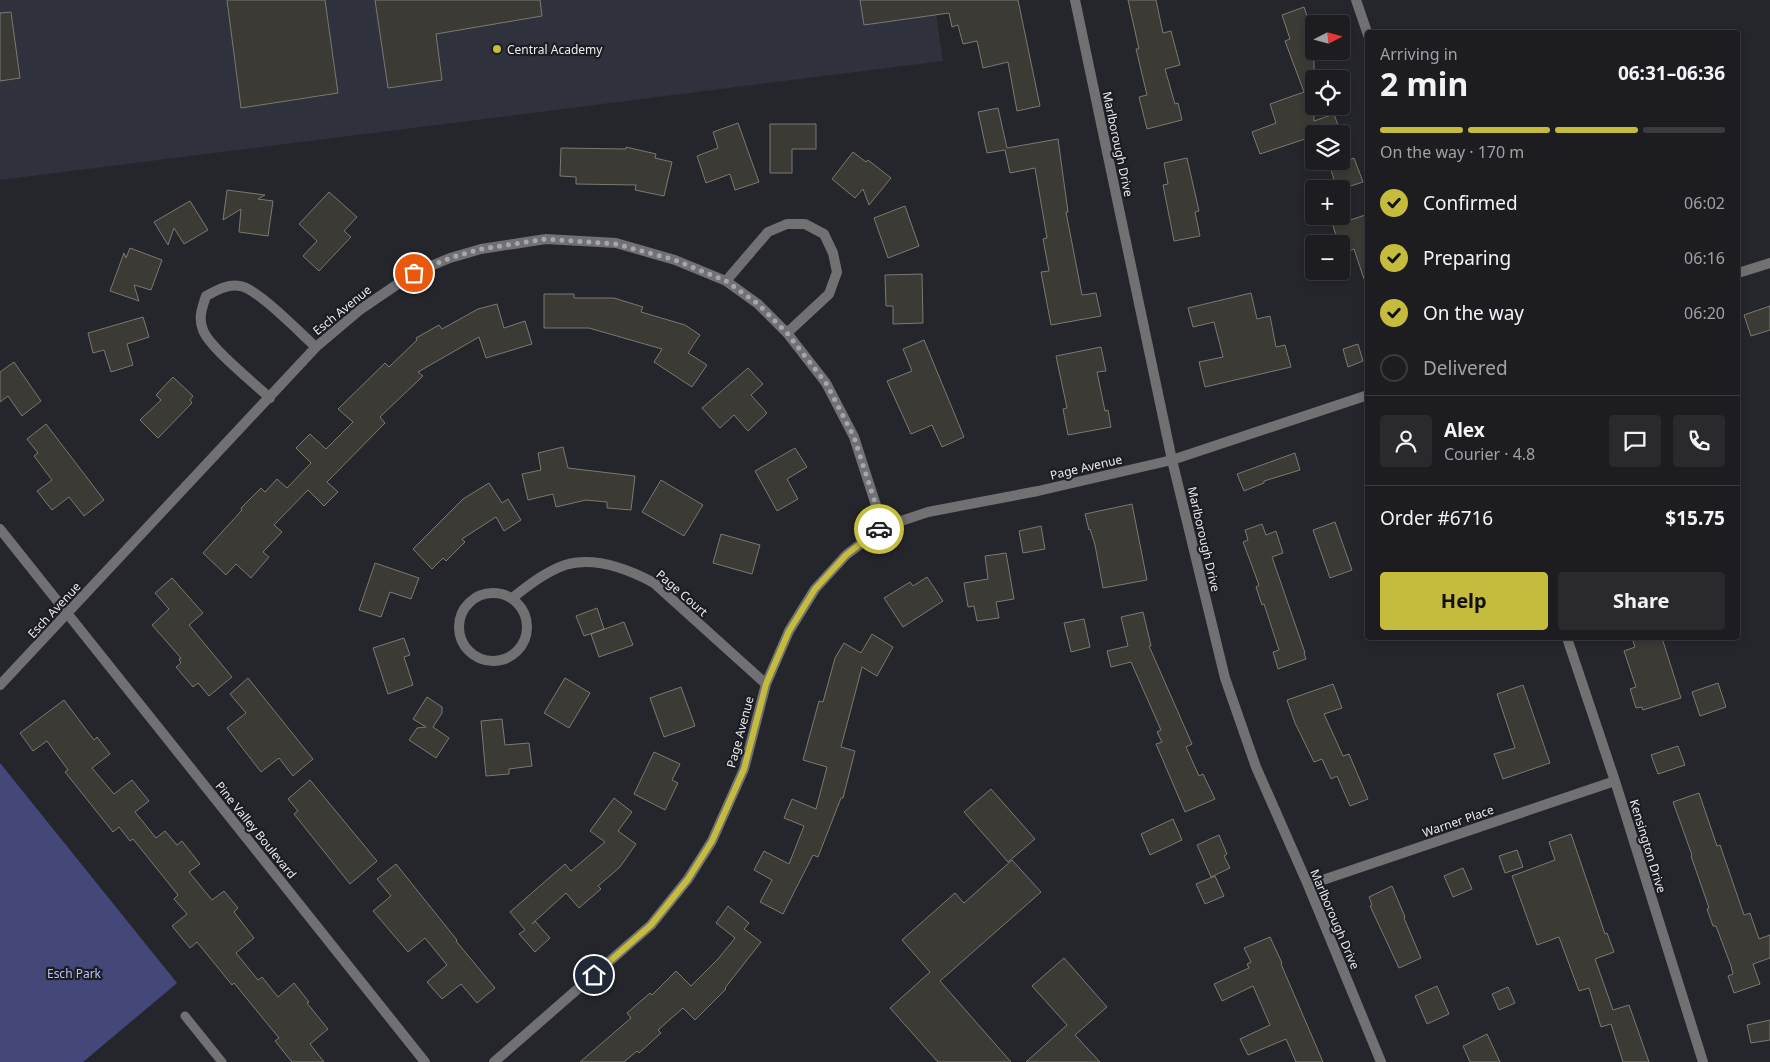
<!DOCTYPE html>
<meta charset="utf-8">
<style>
body{margin:0;font-family:"Noto Sans",sans-serif;background:#29292e;color:#f1f3f6;height:100vh;display:flex;flex-direction:column;font-size:19px;white-space:nowrap}
*{box-sizing:border-box;margin:0}
p{font-size:16px;color:#a0a1a5}
.icon{flex:none;width:28px;height:28px;fill:none;stroke:currentColor;stroke-width:2;stroke-linecap:round;stroke-linejoin:round}
.map{position:relative;flex:1;overflow:hidden}
.sheet{position:absolute;left:1365px;top:30px;width:375px;height:610px;display:flex;flex-direction:column;background:#1c1c21;border-radius:5px;box-shadow:0 2px 8px #0003,0 0 0 1px #3a3a3f}
.sheet>*{flex:none}
.needle{width:32px;rotate:84deg}
.tools{position:absolute;left:1305px;top:15px;display:grid;gap:10px}
.tools a{display:grid;place-items:center;width:45px;height:45px;border-radius:5px;background:#1c1c21;box-shadow:0 2px 8px #0003,0 0 0 1px #3a3a3f;font-size:25px}
.pin{position:absolute;display:grid;place-items:center;width:42px;height:42px;color:#fff;margin:-21px;border:2px solid #fff;border-radius:50%;box-shadow:0 1px 5px #0007}
.courier{position:absolute;display:grid;place-items:center;width:50px;height:50px;margin:-25px;border:4px solid #c5bc3d;border-radius:50%;background:#fff;color:#222;box-shadow:0 1px 6px #0007}
.summary em{font-style:normal;font-weight:700}
.summary div{display:flex;flex-direction:column-reverse}
.summary{display:flex;align-items:center;justify-content:space-between;height:85px;padding:0 15px}
h1{font-size:32px;font-weight:700;line-height:38px}
.bar{display:grid;grid-template-columns:repeat(4,1fr);gap:8px 5px;align-content:center;height:60px;padding:0 15px}
.bar i{height:6px;border-radius:4px;background:#3a3a3f}
.bar .on{background:#c5bc3d}
.bar p{grid-column:span 4}
.line{display:flex;align-items:center;gap:12px;padding:0 15px;border-top:1px solid #3a3a3f}
.line div{flex:1}
.round{display:grid;place-items:center;flex:none;width:52px;height:52px;border-radius:5px;background:#29292e}
ol{padding:0 15px;list-style:none}
li{display:flex;align-items:center;gap:15px;height:55px}
li p{margin-inline-start:auto}
li .icon{padding:5px;border-radius:50%;background:#c5bc3d;color:#111;stroke-width:4}
li:last-child{color:#a0a1a5}
li i{width:28px;height:28px;border:2px solid #3a3a3f;border-radius:50%}
.button{display:flex;gap:10px;margin-top:auto;padding:10px 15px}
.button a{flex:1;height:58px;border-radius:5px;background:#c5bc3d;color:#111;font-size:20px;font-weight:700;line-height:58px;text-align:center}
.button a+a{background:#29292e;color:#f1f3f6}
.map>svg:first-child{display:block}
.built{fill:#2f313c}
.green{fill:#444879}
.building{fill:#3b3a34;stroke:#7a7972}
.lines{fill:none;stroke-linecap:round;stroke-linejoin:round}
.service{stroke:#717174;stroke-width:9}
.minor{stroke:#717174;stroke-width:10}
.done{stroke:#a5a6ab;stroke-width:5;stroke-dasharray:0 9}
.route{stroke:#c5bc3d;stroke-width:6}
.poi-dot{fill:#c5bc3d;stroke:#1c1d22;stroke-width:2}
.labels{text-anchor:middle;dominant-baseline:central;stroke-width:4.5;stroke-linejoin:round;paint-order:stroke}
.poi-label{font-size:12px;fill:#eaebef;stroke:#1c1d22;text-anchor:start}
.street-label{font-size:12px;fill:#eaebef;stroke:#1c1d22}
.park-label{font-size:12px;fill:#b8c0f9;stroke:#1c1d22}
</style>
<div class="map">
<svg width="1770" height="1062" viewBox="0 0 1770 1062">
<rect width="100%" height="100%" fill="#25262c"/>
<path class="built" d="M0,0H934L943,61L0,180Z"/>
<path class="green" d="M0,763L177,983L83,1062H0Z"/>
<path class="building" d="M227,0H325L338,93L241,108Z
M375,0H540L542,16L436,34L442,80L388,88Z
M860,0H1018L1040,106L1017,111L1008,62L983,68L977,41L963,44L958,25L952,27L949,13L864,25Z
M1128,0H1156L1163,33L1171,31L1180,65L1165,69L1175,104L1178,103L1182,120L1147,129L1139,97L1147,95L1136,49H1139Z
M1304,7L1314,36V121L1334,114L1341,134H1314V136L1260,154L1252,132L1276,123L1270,104L1304,92L1285,41L1290,39L1282,15Z
M11,12L20,78L0,81V13Z
M998,108L1007,148L1058,139L1068,212H1066L1082,295L1096,293L1101,316L1051,325L1041,272L1049,271L1043,239L1047,238L1035,168L1010,173L1005,150L987,153L978,112Z
M738,123L759,182L735,190L730,174L706,183L697,156L718,148L713,132Z
M770,124H816V149H792V173H770Z
M626,147L656,154L655,158L672,162L664,196L635,190L636,185L576,184V177L560,176L561,148L626,149Z
M853,152L866,162L868,160L891,178L869,205L863,189L855,198L832,179Z
M1187,158L1199,211L1195,212L1200,236L1174,241L1163,185L1168,184L1164,163Z
M1354,158L1363,182L1341,189H1337L1330,167Z
M227,190L265,195L258,199L273,201L268,236L239,232L241,209L223,220Z
M329,192L357,217L344,231L351,237L319,271L303,256L317,241L299,224Z
M190,201L208,230L184,244L174,228L168,245L154,222Z
M905,206L919,246L888,258L874,218Z
M1368,214V278L1364,279L1354,249L1346,252L1343,244H1339L1333,226Z
M130,248L162,260L151,290L134,285L139,301L110,291L124,253L126,258Z
M922,274L923,323L893,324V306H886L885,275Z
M1251,293L1257,319L1270,316L1276,347L1285,345L1291,367L1205,387L1199,362L1223,357L1214,322L1193,327L1188,308Z
M544,294H574V298H614L643,307L641,312L685,325L700,335L688,353L707,365L692,387L654,362L662,349L589,328H544Z
M497,304L504,328L525,321L532,344L486,358L479,337L418,372L423,376L380,417L385,423L327,482L338,492L324,506L308,490L274,525L282,532L263,552L269,557L251,578L236,564L226,575L203,553L242,510L241,508L261,488L265,492L277,479L287,488L311,463L296,448L310,434L326,449L353,422L338,409L385,363L389,367L417,340L416,338L439,325L442,329L478,309Z
M1770,306V330L1751,336L1744,315Z
M143,317L149,337L127,344L133,365L111,372L104,350L93,353L88,333Z
M924,340L964,437L942,447L932,425L911,434L887,381L912,371L903,349Z
M1358,344L1363,361L1348,367L1343,349Z
M1101,347L1106,371L1097,372L1105,411L1108,410L1111,427L1068,435L1063,409L1067,408L1056,356Z
M14,362L41,401L22,416L8,396L0,402V372Z
M748,368L763,384L751,395L767,413L748,431L734,415L720,428L702,408Z
M173,377L193,396L190,400L192,403L158,438L140,420L161,400L156,395Z
M46,424L104,500L84,516L69,497L52,510L37,491L52,480L34,456L38,453L27,439Z
M563,447L568,468L635,476L631,510L607,508V502L586,500L556,507L553,494L528,500L522,474L541,470L538,453Z
M795,448L807,467L787,479L798,499L777,511L755,471Z
M1295,453L1300,470L1264,481V483L1244,491L1237,474Z
M661,480L703,505L684,536L642,512Z
M489,483L502,503L508,499L521,520L504,531L496,517L462,539L465,542L446,561L443,558L432,569L413,549L463,499Z
M1132,504L1147,580L1103,588L1095,545L1090,529L1089,530L1085,514Z
M1335,522L1352,570L1330,578L1313,530Z
M1262,524L1266,535L1276,531L1283,553L1272,557L1305,653H1304L1306,659L1278,669L1273,652L1279,650L1264,604L1262,605L1256,587L1259,585L1243,542L1248,540L1245,530Z
M1041,526L1045,549L1023,553L1019,531Z
M721,534L760,545L752,574L713,563Z
M1006,553L1014,599L996,602L999,618L977,621L974,606L968,607L964,583L988,579L985,556Z
M375,563L419,578L411,599L390,592L381,617L359,610Z
M927,577L943,601L903,627L884,598L910,582L913,586Z
M172,578L203,613L189,625L232,677L209,696L198,683L193,687L176,667L181,663L179,659L181,658L152,625L169,609L155,593Z
M597,608L604,629L584,636L576,616Z
M1143,612L1151,646H1149L1192,744L1186,747L1199,776L1203,774L1215,799L1185,812L1156,744L1162,742L1157,732L1161,730L1131,662L1111,667L1107,651L1128,646L1121,617Z
M1084,619L1090,647L1071,652L1064,623Z
M624,622L633,645L599,657L591,634Z
M872,634L893,647L877,676L862,667L841,747L855,751L843,798H841L818,857L813,855L783,914L760,902L772,880L754,870L764,851L789,864L804,826L784,818L792,799L816,809L827,767L803,760L819,701L823,702L835,658L844,643L861,653Z
M404,638L410,655L404,657L413,685L388,694L373,648Z
M1632,638H1662L1681,698L1643,710L1642,707L1636,708L1630,689L1636,687L1624,651L1635,647Z
M248,678L313,759L293,776L279,758L261,772L227,728L246,713L230,694Z
M565,678L590,693L569,728L544,713Z
M1718,683L1726,707L1700,716L1692,692Z
M1333,684L1342,708L1324,714L1343,756L1349,754L1368,799L1350,806L1337,776L1331,779L1322,759L1314,762L1295,723L1287,700Z
M1523,685L1550,763L1503,779L1494,754L1515,748L1497,694Z
M681,687L695,726L664,737L650,698Z
M427,697L442,707V713L433,727L449,738L436,758L409,740L417,728L426,727L413,719Z
M64,700L94,740L97,737L110,754L92,768L114,794L132,780L149,801L135,812L156,838L165,831L177,845L182,841L200,864L189,872L212,900L224,891L238,908L234,912L254,938L236,953L258,980L262,977L278,997L294,983L309,1002L307,1003L328,1029L310,1044L324,1062H292L275,1041L279,1038L234,983L232,985L197,942L190,948L172,926L187,914L174,899L178,895L133,839L130,841L119,827L113,832L65,772L68,770L47,741L33,751L20,733Z
M502,719L505,745L529,743L532,766L509,769V774L486,776L481,721Z
M1678,746L1685,765L1658,774L1651,755Z
M654,752L680,764L672,780L678,783L665,810L634,794Z
M310,780L377,861L350,884L294,814L298,811L288,799Z
M991,789L1035,839L1008,862L964,812Z
M1699,793L1717,846L1720,845L1744,915L1750,913L1759,939L1770,935V958L1753,964L1760,984L1734,993L1728,976L1733,974L1731,966L1716,926H1713L1707,909L1709,908L1691,856L1692,855L1673,802Z
M614,798L632,812L618,831L636,844L620,867L598,886L601,889L579,908L566,893L532,924L535,921L550,938L535,952L519,934L525,930L510,912L565,864L571,871L605,842L590,831Z
M1173,819L1182,840L1150,855L1141,834Z
M1571,834L1605,934L1607,933L1614,952L1595,959L1613,1010L1629,1005L1649,1062H1623L1611,1024L1601,1027L1589,988L1579,991L1559,937L1537,945L1512,876L1555,860L1549,842Z
M1219,835L1227,854L1224,856L1230,868L1211,877L1197,845Z
M1517,850L1523,867L1505,873L1499,856Z
M1012,860L1041,892L940,981L1011,1062H938L890,1008L930,972L902,940L955,893L964,903Z
M396,864L457,940L456,941L495,988L477,1003L461,984L442,999L427,982L447,965L425,938L408,952L373,911L391,896L377,879Z
M1463,868L1472,889L1453,897L1444,876Z
M1215,876L1224,896L1205,904L1196,884Z
M1392,886L1405,917L1404,918L1421,958L1399,968L1370,906L1372,905L1369,897Z
M728,906L749,923L744,929L761,942L725,988L726,989L695,1020L683,1008L658,1030L661,1033L639,1053L637,1051L624,1062H580L631,1018L627,1013L650,993L652,995L676,971L691,986L718,959L735,938L716,923Z
M1270,937L1282,963L1281,964L1323,1062H1296L1286,1039L1248,1055L1240,1039L1270,1025L1253,986L1222,1001L1214,984L1249,968L1247,964L1251,962L1244,948Z
M1064,958L1107,1007L1075,1035L1100,1062H1026L1067,1025L1032,986Z
M1437,986L1449,1014L1427,1024L1415,996Z
M1508,987L1515,1003L1499,1010L1492,994Z
M1770,1020V1040L1751,1043L1747,1025Z
M1487,1034L1500,1062H1470L1463,1046Z"/>
<g class="lines">
<path class="service" d="M185,1016L222,1062"/>
<path class="minor" d="M1075,0L1172,460L1225,678L1256,767L1308,885L1381,1062
M1356,0L1368,35
M1738,273L1770,263
M726,281L768,232L787,224H805L824,234L833,253L837,272L829,294L787,333
M270,398C255,384 209,347 203,330C198,318 202,308 206,296C217,290 227,284 240,286C257,288 301,334 316,347
M0,529L425,1062
M459 627a34 34 0 1 1 68 0a34 34 0 1 1-68 0Z
M512,598C528,586 545,572 565,565C595,556 628,569 654,583L766,684
M1567,638L1615,781L1703,1062
M0,685L316,347L361,309L414,273L450,258L481,249L546,239L616,243L675,260L726,281L758,304L787,333L826,383L854,437L883,527
M1308,885L1615,781
M494,1062L651,925L688,879L712,841L744,769L766,684L789,631L815,589L846,555L883,527L928,512L1038,491L1172,460L1368,395"/>
</g>
<g class="lines">
<path class="done" d="M414,273L450,258L481,249L546,239L616,244L675,260L726,281L758,304L787,333L826,383L854,437L883,527L879,529"/>
<path class="route" d="M594,975L651,925L688,879L712,841L744,769L766,684L789,631L815,589L846,555L879,529"/>
</g>
<circle class="poi-dot" cx="497" cy="49" r="5"/>
<g class="labels">
<g class="poi-label">
<text x="507" y="49">Central Academy</text>
</g>
<g class="street-label">
<text transform="translate(1118 144) rotate(78)">Marlborough Drive</text>
<text transform="translate(342 310) rotate(-39)">Esch Avenue</text>
<text transform="translate(1086 467) rotate(-13)">Page Avenue</text>
<text transform="translate(1204 539) rotate(77)">Marlborough Drive</text>
<text transform="translate(682 593) rotate(41)">Page Court</text>
<text transform="translate(54 610) rotate(-47)">Esch Avenue</text>
<text transform="translate(740 732) rotate(-75)">Page Avenue</text>
<text transform="translate(1458 821) rotate(-19)">Warner Place</text>
<text transform="translate(256 830) rotate(51)">Pine Valley Boulevard</text>
<text transform="translate(1648 846) rotate(73)">Kensington Drive</text>
<text transform="translate(1335 919) rotate(67)">Marlborough Drive</text>
</g>
<g class="park-label">
<text x="74" y="973">Esch Park</text>
</g>
</g>
</svg>
<div class="tools">
<a><svg class="needle" viewBox="-14 -14 28 28"><path d="M0-13l5 13h-10z" fill="#e53935"/><path d="M0 13l5-13h-10z" fill="#a0a1a5"/></svg></a>
<a><svg class="icon" aria-label="locate" viewBox="0 0 24 24"><circle cx="12" cy="12" r="6"/><path d="M12 2v4M12 18v4M2 12h4M18 12h4"/></svg></a>
<a><svg class="icon" aria-label="layers" viewBox="0 0 24 24"><path d="M12 4l9 5-9 5-9-5zM3 14l9 5 9-5"/></svg></a>
<a>+</a>
<a>−</a>
</div>
<div class="pin" style="left:414px;top:273px;background:#ea580c"><svg class="icon" aria-label="bag" viewBox="0 0 24 24"><path d="M5 8h14l-1 12H6zM9 8a3 3 0 0 1 6 0"/></svg></div>
<div class="pin" style="left:594px;top:975px;background:#1f2937"><svg class="icon" aria-label="home" viewBox="0 0 24 24"><path d="M3 11l9-7 9 7M6 9v11h12V9"/></svg></div>
<div class="courier" style="left:879px;top:529px"><svg class="icon" aria-label="car" viewBox="0 0 24 24"><path d="M5 17H2v-5l4-1 3-4h7l3 4 3 1v5h-3M9 17h6M6 11h13"/><circle cx="7" cy="17" r="2"/><circle cx="17" cy="17" r="2"/></svg></div>
<section class="sheet">
<div class="summary"><div><h1>2 min</h1><p>Arriving in</p></div><em>06:31–06:36</em></div>
<div class="bar"><i class="on"></i><i class="on"></i><i class="on"></i><i></i><p>On the way · 170 m</p></div>
<ol>
<li><svg class="icon" aria-label="check" viewBox="0 0 24 24"><path d="M5 12l5 5 9-10"/></svg>Confirmed<p>06:02</p></li>
<li><svg class="icon" aria-label="check" viewBox="0 0 24 24"><path d="M5 12l5 5 9-10"/></svg>Preparing<p>06:16</p></li>
<li><svg class="icon" aria-label="check" viewBox="0 0 24 24"><path d="M5 12l5 5 9-10"/></svg>On the way<p>06:20</p></li>
<li><i></i>Delivered</li>
</ol>
<div class="line" style="height:90px"><a class="round"><svg class="icon" aria-label="person" viewBox="0 0 24 24"><circle cx="12" cy="8" r="4"/><path d="M4 21q1-7 8-7t8 7"/></svg></a><div><b>Alex</b><p>Courier · 4.8</p></div><a class="round"><svg class="icon" aria-label="chat" viewBox="0 0 24 24"><path d="M4 5h16v11H9l-5 4z"/></svg></a><a class="round"><svg class="icon" aria-label="phone" viewBox="0 0 24 24"><path d="M5 4h4l2 5-3 2q2 4 5 5l2-3 5 2v4C11 20 4 13 5 4z"/></svg></a></div>
<div class="line" style="height:65px"><div>Order #6716</div><b>$15.75</b></div>
<div class="button"><a>Help</a><a>Share</a></div>
</section>
</div>
